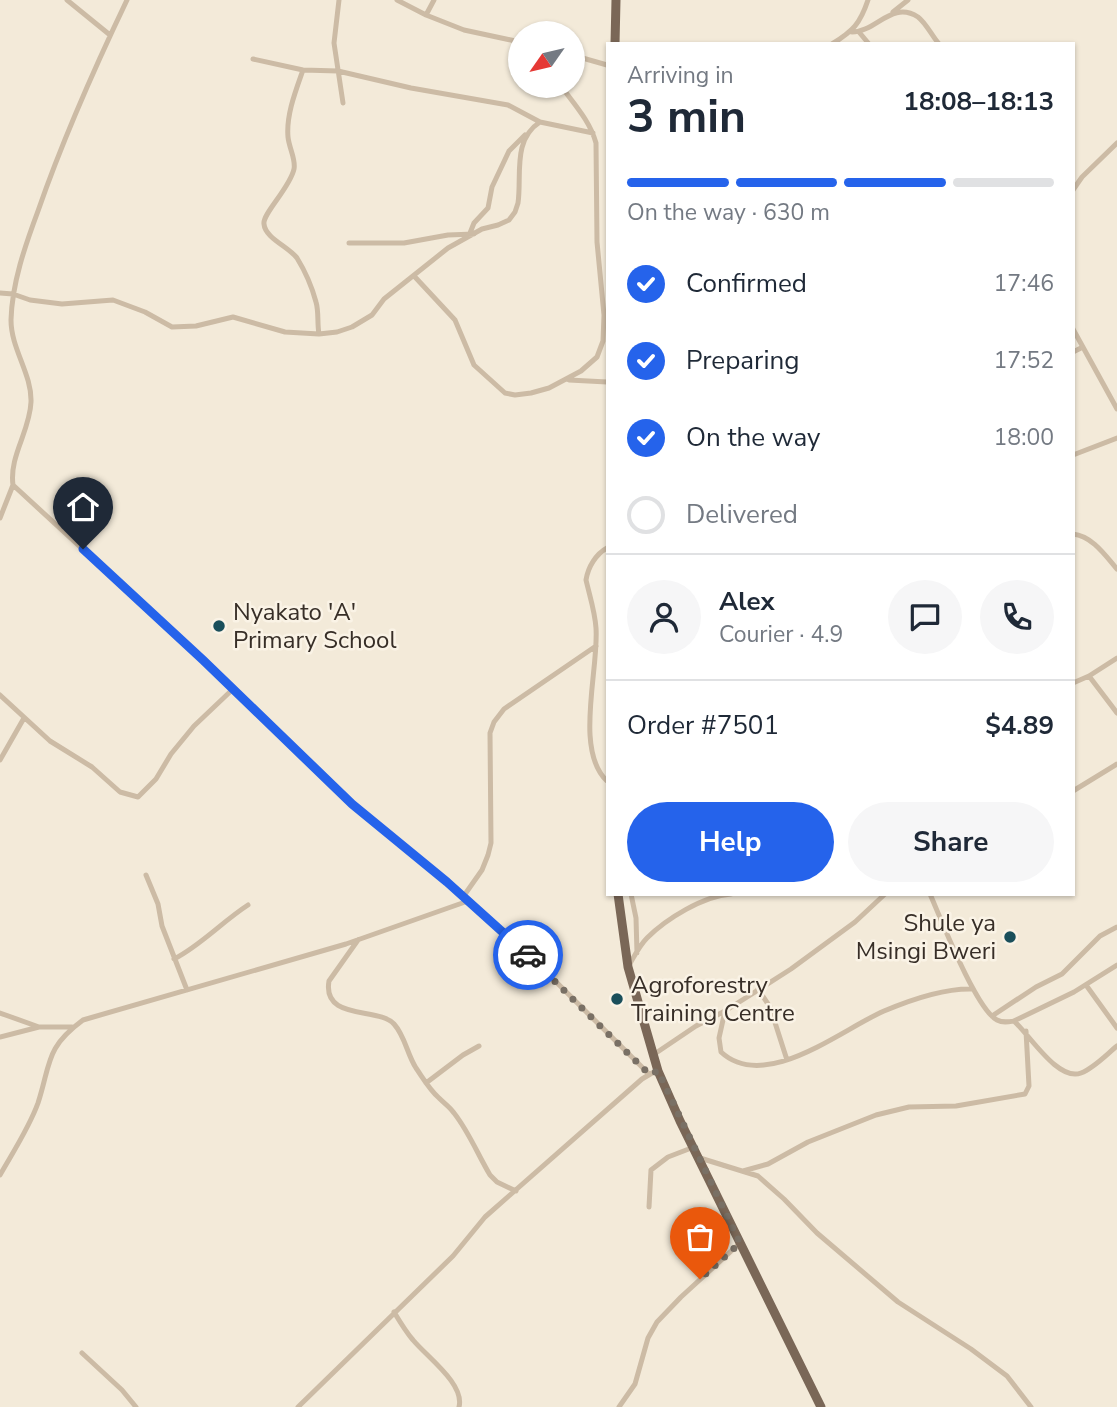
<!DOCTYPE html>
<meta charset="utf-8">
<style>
body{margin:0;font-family:"Nunito Sans",sans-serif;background:#f6f6f7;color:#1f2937;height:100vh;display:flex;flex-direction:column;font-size:26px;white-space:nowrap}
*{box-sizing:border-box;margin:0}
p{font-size:23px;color:#747a83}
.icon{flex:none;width:38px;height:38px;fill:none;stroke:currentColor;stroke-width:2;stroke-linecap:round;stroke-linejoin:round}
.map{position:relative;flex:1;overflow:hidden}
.details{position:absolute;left:606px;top:42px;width:469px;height:854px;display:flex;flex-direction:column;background:#fff;border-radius:0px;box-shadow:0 2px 5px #0004}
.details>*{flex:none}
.needle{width:46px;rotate:236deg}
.tools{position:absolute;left:508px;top:21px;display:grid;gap:14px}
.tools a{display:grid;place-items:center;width:77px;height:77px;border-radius:50%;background:#fff;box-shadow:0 2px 5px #0004;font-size:35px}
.pin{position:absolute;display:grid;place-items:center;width:60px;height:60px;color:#fff;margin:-72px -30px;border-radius:50% 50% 50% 0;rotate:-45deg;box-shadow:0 0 7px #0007}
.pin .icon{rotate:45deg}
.courier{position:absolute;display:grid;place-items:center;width:70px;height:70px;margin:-35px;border:5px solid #2563eb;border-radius:50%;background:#fff;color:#222;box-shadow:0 2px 9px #0007}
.head em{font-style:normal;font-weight:700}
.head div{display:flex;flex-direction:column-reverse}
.head{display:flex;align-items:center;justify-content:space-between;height:119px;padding:0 21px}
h1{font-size:46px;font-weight:700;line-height:52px}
.bar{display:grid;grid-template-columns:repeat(4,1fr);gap:10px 7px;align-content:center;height:84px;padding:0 21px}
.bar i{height:9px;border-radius:5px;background:#e0e1e3}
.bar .on{background:#2563eb}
.bar p{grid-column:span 4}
.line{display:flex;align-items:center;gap:18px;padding:0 21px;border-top:2px solid #e0e1e3}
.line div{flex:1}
.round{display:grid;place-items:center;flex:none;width:74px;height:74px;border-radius:37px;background:#f6f6f7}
ol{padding:0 21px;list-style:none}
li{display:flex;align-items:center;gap:21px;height:77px}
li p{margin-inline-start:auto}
li .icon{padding:7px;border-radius:50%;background:#2563eb;color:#fff;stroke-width:4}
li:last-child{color:#747a83}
li i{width:38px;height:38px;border:4px solid #e0e1e3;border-radius:50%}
.primary-button{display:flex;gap:14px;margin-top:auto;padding:14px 21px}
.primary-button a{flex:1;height:80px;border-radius:42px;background:#2563eb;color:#fff;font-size:28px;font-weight:700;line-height:80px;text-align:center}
.primary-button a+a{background:#f6f6f7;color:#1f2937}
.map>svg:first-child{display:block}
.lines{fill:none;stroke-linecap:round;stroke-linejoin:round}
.minor{stroke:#ccbba5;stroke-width:5}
.primary{stroke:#7a6757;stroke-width:9}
.done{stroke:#797065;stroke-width:7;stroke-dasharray:0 12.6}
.route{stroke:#2563eb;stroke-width:9}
.poi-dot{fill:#1a4f5b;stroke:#faf3e6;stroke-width:2.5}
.labels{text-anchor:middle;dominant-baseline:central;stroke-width:5;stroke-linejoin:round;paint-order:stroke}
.poi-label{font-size:24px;fill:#372e27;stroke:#faf3e6;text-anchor:start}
</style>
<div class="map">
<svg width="1117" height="1407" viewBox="0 0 1117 1407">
<rect width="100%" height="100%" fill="#f3ead9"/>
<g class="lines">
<path class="minor" d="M67,0L110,35
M127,0C94,69 63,139 38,211C25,246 12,283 11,320C11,349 32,374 31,402C30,431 9,456 13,485L203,660L352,804L447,882L533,959L649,1074
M339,0L334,43L343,103
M397,0L426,15L464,30L520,42
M893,12L908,0
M426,15L434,0
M852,32C876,32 892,0 918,17C926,23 932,36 939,44
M859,32L869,44
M832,44C853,31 860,24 868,0
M572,55L607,65
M253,59L303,70L338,71L411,88L508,105L540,122
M303,70C296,90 286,115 288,137C289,148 296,159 294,169C290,188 262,214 264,224C265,238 289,247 297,258C305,271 312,287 316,302C319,312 317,324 319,334
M1073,190L1082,177L1117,143
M470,233L474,223L488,208L492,187L509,151L525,135
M349,243H404L448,235L474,234
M415,277L455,320L474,365L505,393L515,395L531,393L549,388L581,371L597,357L603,341L604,315L597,242L596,143C590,121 574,104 561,86
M0,293L13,294L30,300L62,304L113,300L145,312L172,327L196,326L233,317L285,332L319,334L337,332L352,327L372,315L384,299L448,248L482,229L498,225L509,220L515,212L518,203C522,176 512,140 540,122L593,133
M1073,329L1117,409
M1073,352L1083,347
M569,380L607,382
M1073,455L1117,438
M0,518L13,485
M1073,534C1092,536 1105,555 1117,569
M607,548C596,554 588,567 586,580C590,597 595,612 596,628C599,670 574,750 607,781
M1089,676L1117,713
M1073,683L1089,676L1117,658
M0,695L50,741L92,767L120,792L138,797L156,779L171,754L194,726L233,689
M0,760L24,718
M1073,791L1117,764
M146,875L158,904L162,926L187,990
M631,894L636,918L637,953
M930,894C941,919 976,1009 997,1020C1003,1023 1008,1022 1014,1021L1074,992L1117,965
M463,897L482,870L488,855L491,843L490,733L494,722L504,709L596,646
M358,940L329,981C322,1021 379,1007 394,1024C405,1036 407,1054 416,1068C423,1078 429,1089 439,1098C444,1103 450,1107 454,1113C469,1132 478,1155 490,1175L497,1182L516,1191
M174,959C200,946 223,921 248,905
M628,967C634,957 639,946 647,938C666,919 703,896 731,894
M1086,985L1117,1028
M758,989L770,1007L787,1060
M725,1011L719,1038L721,1052C765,1093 842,1029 884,1011C910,1000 945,988 973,989
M0,1013L39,1027
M992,1016L1036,987L1062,974L1100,936L1117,927
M1014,1021C1029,1034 1058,1082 1081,1073C1094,1068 1106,1055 1117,1046
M0,1037L39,1027H72
M653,1055L696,1026L725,1011L791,969L855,922L885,894
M426,1083L463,1055L479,1046
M700,1158L758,1176L784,1199L817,1233L898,1302L971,1349L1007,1376L1031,1407
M743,1171L768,1164L808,1142L876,1115L909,1107L956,1106L1025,1094L1029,1086L1026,1031
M0,1175C13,1152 29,1128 38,1103C51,1063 45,1048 83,1020L346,944L468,901
M649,1207L651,1170L668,1157L694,1147
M394,1312C400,1322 406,1332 413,1340C427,1357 465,1384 459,1407
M82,1353L122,1390L136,1407
M298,1407L453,1256L485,1217L642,1079L652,1073
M619,1407L635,1384L648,1338L657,1322L681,1297L740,1243"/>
<path class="primary" d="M615,44L616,0
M618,894L628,967L658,1071L680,1121L821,1407"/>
</g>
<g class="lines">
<path class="done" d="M528,955L649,1074L658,1071L740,1243L700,1279"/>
<path class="route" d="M83,549L203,660L352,804L447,882L528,955"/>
</g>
<g class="poi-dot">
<circle cx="219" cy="626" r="7"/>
<circle cx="1010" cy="937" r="7"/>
<circle cx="617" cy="999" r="7"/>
</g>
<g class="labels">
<g class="poi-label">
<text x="233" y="612">Nyakato 'A'<tspan x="233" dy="28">Primary School</tspan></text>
<text x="996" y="923" text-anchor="end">Shule ya<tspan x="996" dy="28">Msingi Bweri</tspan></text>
<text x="631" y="985">Agroforestry<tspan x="631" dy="28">Training Centre</tspan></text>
</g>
</g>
</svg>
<div class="tools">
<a><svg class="needle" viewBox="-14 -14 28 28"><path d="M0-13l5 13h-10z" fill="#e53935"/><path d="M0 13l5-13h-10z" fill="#747a83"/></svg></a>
</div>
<div class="pin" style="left:700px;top:1279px;background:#ea580c"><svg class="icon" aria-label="bag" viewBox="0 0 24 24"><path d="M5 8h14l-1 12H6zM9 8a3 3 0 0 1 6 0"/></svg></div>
<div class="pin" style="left:83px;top:549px;background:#1f2937"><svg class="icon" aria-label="home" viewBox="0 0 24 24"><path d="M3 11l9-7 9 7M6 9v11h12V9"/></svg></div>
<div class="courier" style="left:528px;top:955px"><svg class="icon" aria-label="car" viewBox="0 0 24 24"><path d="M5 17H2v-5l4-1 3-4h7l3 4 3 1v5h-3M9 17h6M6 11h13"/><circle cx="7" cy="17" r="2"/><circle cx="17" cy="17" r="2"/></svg></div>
<section class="details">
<div class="head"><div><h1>3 min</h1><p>Arriving in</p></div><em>18:08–18:13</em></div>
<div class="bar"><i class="on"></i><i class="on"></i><i class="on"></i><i></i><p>On the way · 630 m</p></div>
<ol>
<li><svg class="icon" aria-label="check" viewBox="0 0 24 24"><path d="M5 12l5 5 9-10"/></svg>Confirmed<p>17:46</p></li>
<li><svg class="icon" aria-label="check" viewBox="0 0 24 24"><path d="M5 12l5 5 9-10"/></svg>Preparing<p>17:52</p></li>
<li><svg class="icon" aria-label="check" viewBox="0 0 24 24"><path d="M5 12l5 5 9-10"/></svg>On the way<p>18:00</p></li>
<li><i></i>Delivered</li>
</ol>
<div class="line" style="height:126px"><a class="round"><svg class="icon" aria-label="person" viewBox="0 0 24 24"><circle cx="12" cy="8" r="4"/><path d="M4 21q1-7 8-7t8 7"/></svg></a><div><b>Alex</b><p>Courier · 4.9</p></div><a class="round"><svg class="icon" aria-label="chat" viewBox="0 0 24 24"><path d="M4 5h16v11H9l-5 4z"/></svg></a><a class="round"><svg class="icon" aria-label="phone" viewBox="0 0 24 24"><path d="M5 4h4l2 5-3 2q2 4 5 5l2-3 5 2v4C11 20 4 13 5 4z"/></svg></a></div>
<div class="line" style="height:91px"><div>Order #7501</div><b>$4.89</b></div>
<div class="primary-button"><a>Help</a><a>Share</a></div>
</section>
</div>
